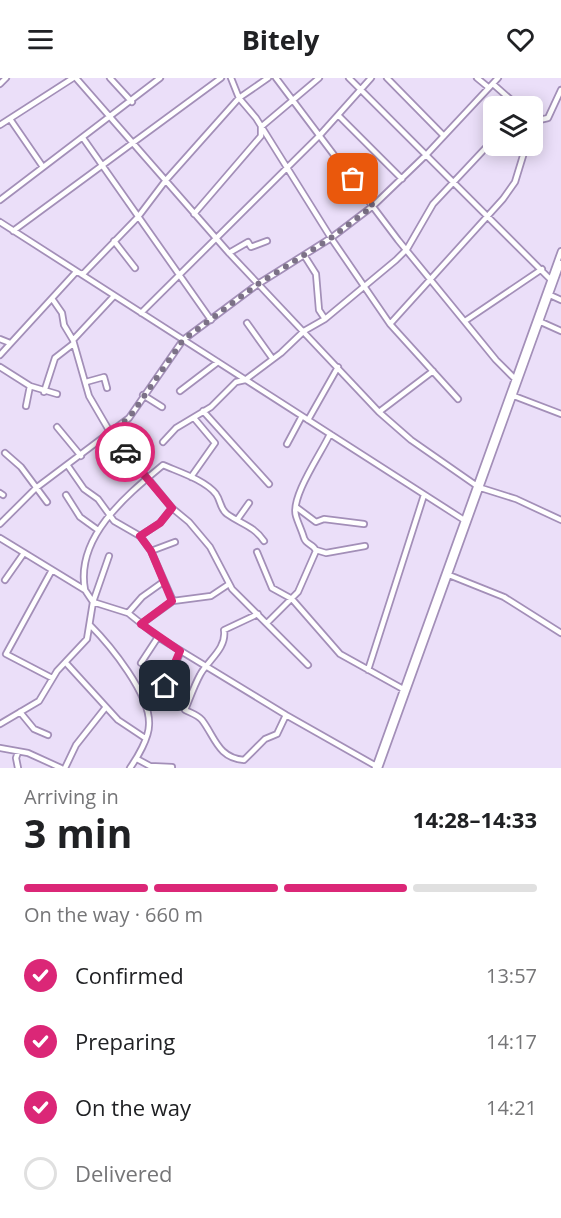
<!DOCTYPE html>
<meta charset="utf-8">
<style>
body{margin:0;font-family:"Open Sans",sans-serif;background:#f2f2f2;color:#202124;height:100vh;display:flex;flex-direction:column;font-size:22px;white-space:nowrap}
*{box-sizing:border-box;margin:0}
p{font-size:20px;color:#757577}
.icon{flex:none;width:33px;height:33px;fill:none;stroke:currentColor;stroke-width:2;stroke-linecap:round;stroke-linejoin:round}
.map{position:relative;height:690px;overflow:hidden}
.drawer{display:flex;flex-direction:column;background:#fff;flex:1}
.drawer>*{flex:none}
.buttons{position:absolute;left:483px;top:18px;display:grid;gap:12px}
.buttons a{display:grid;place-items:center;width:60px;height:60px;border-radius:9px;background:#fff;box-shadow:0 3px 15px #0003;font-size:30px}
.pin{position:absolute;display:grid;place-items:center;width:51px;height:51px;color:#fff;margin:-26px;border-radius:12px;box-shadow:0 3px 9px #0006}
.courier{position:absolute;display:grid;place-items:center;width:60px;height:60px;margin:-30px;border:4px solid #db2777;border-radius:50%;background:#fff;color:#222;box-shadow:0 2px 8px #0007}
.headline em{font-style:normal;font-weight:700}
.headline div{display:flex;flex-direction:column-reverse}
.headline{display:flex;align-items:center;justify-content:space-between;height:102px;padding:0 24px}
h1{font-size:39px;font-weight:700;line-height:45px}
.bar{display:grid;grid-template-columns:repeat(4,1fr);gap:9px 6px;align-content:center;height:72px;padding:0 24px}
.bar i{height:8px;border-radius:4px;background:#e0e0e0}
.bar .selected{background:#db2777}
.bar p{grid-column:span 4}
ol{padding:0 24px;list-style:none}
li{display:flex;align-items:center;gap:18px;height:66px}
li p{margin-inline-start:auto}
li .icon{padding:6px;border-radius:50%;background:#db2777;color:#fff;stroke-width:4}
li:last-child{color:#757577}
li i{width:33px;height:33px;border:3px solid #e0e0e0;border-radius:50%}
header{display:flex;justify-content:space-between;align-items:center;height:78px;padding:0 24px;background:#fff;font-size:27px;font-weight:700}
.map>svg:first-child{display:block}
.lines{fill:none;stroke-linecap:round;stroke-linejoin:round}
.minor-casing{stroke:#a38fb8;stroke-width:8}
.minor{stroke:#fff;stroke-width:4.5}
.done{stroke:#7c7287;stroke-width:6;stroke-dasharray:0 10.8}
.route{stroke:#db2777;stroke-width:8}
</style>
<header><svg class="icon" aria-label="menu" viewBox="0 0 24 24"><path d="M4 6h16M4 12h16M4 18h16"/></svg>Bitely<svg class="icon" aria-label="heart" viewBox="0 0 24 24"><path d="M12 20l-8-8c-3-5 5-10 8-4 3-6 11-1 8 4z"/></svg></header>
<div class="map">
<svg width="561" height="690" viewBox="0 0 561 690">
<rect width="100%" height="100%" fill="#ebdff9"/>
<g class="lines">
<g class="minor-casing">
<path id="minor" d="M76,0L229,175L379,334L411,362L477,408
M110,0L132,24
M231,0L239,20L256,40L331,160L390,246L458,321
M276,0L398,162L496,282L516,302
M349,0L551,202
M387,0L444,58
M477,0L488,9
M0,6L6,0
M493,6L518,28
M338,37L402,101
M10,41L43,89
M532,41L535,43L548,40L561,12
M0,47L73,0
M83,60L211,242
M0,122L160,0
M194,136L261,58V49L319,0
M0,144L464,442
M13,153L221,0
M114,163L135,190
M229,175L248,164L251,169L267,163
M304,177L316,196L319,232L325,241
M550,217L561,222
M53,222L62,235L64,247L73,262L89,318L110,354L172,430L189,444L210,469L232,511L308,587
M141,235L320,57L371,0
M465,243L542,191
M541,244L561,253
M247,245L272,280
M390,246L503,121L515,104L526,68
M0,261L10,265
M73,262L114,218
M0,277L76,194L83,196L138,139L166,102L239,20L268,0
M0,289L30,308L57,316
M86,304L104,299L107,310
M180,313L218,284
M44,314L55,280L73,266
M143,317L162,329
M514,318L561,336
M26,328L30,308
M203,333L269,406
M379,334L433,293
M308,342L338,289
M57,349L81,378
M163,364L176,350L211,329L236,304L245,302L281,275L304,253L325,241L396,182L407,171L433,126L494,61
M287,366L302,338
M5,375L21,389L47,424
M68,388L84,411L98,421L114,443L140,458L151,473L173,523
M191,399L215,365L194,340
M481,410L516,421L561,442
M0,415L3,417
M66,417L80,439L98,452
M296,429L316,444L324,441L364,446
M237,442L249,425
M0,446L36,410L129,340L183,262L258,206L331,160L373,128L427,76L498,0
M140,458L160,445L172,430
M0,460L85,512L93,524L128,535L158,559L286,637L376,688
M316,472L326,475L365,468
M151,473L175,464
M257,474L272,510L292,521L340,576L403,611
M52,492L6,576L52,600
M449,497L504,519L561,555
M5,502L24,475
M85,512C75,459 127,417 163,387C179,394 205,402 216,416C221,423 220,431 227,436C241,446 254,448 264,463
M128,535L142,519L163,504
M258,536L224,552C227,571 207,583 200,597C194,608 190,620 185,632C191,635 198,637 202,642C215,659 218,680 244,682L265,661L277,656L286,637
M267,545L298,514L316,473C314,466 306,467 304,460C302,453 298,445 296,438C290,419 322,374 330,356
M141,546L173,523L211,518L229,506
M90,547C110,567 151,617 149,647C149,660 137,680 130,690
M66,585L118,642L145,660
M141,585L158,559
M368,592L424,417
M165,608L181,573
M20,634L34,651L48,657
M0,646L39,623L57,593L87,561L93,524L109,478
M0,670L28,675L61,690
M18,674L16,680L18,690
M137,681L150,688L172,689
M65,690L76,667L106,629
M375,690L561,173
M379,690L561,185"/>
</g>
<use href="#minor" class="minor"/>
</g>
<g class="lines">
<path class="done" d="M125,374L110,354L129,340L183,262L258,206L331,160L373,128L353,101"/>
<path class="route" d="M125,374L172,430L160,445L140,458L151,473L172,523L141,546L180,573L165,608"/>
</g>
</svg>
<div class="buttons">
<a><svg class="icon" aria-label="layers" viewBox="0 0 24 24"><path d="M12 4l9 5-9 5-9-5zM3 14l9 5 9-5"/></svg></a>
</div>
<div class="pin" style="left:353px;top:101px;background:#ea580c"><svg class="icon" aria-label="bag" viewBox="0 0 24 24"><path d="M5 8h14l-1 12H6zM9 8a3 3 0 0 1 6 0"/></svg></div>
<div class="pin" style="left:165px;top:608px;background:#1f2937"><svg class="icon" aria-label="home" viewBox="0 0 24 24"><path d="M3 11l9-7 9 7M6 9v11h12V9"/></svg></div>
<div class="courier" style="left:125px;top:374px"><svg class="icon" aria-label="car" viewBox="0 0 24 24"><path d="M5 17H2v-5l4-1 3-4h7l3 4 3 1v5h-3M9 17h6M6 11h13"/><circle cx="7" cy="17" r="2"/><circle cx="17" cy="17" r="2"/></svg></div>
</div>
<section class="drawer">
<div class="headline"><div><h1>3 min</h1><p>Arriving in</p></div><em>14:28–14:33</em></div>
<div class="bar"><i class="selected"></i><i class="selected"></i><i class="selected"></i><i></i><p>On the way · 660 m</p></div>
<ol>
<li><svg class="icon" aria-label="check" viewBox="0 0 24 24"><path d="M5 12l5 5 9-10"/></svg>Confirmed<p>13:57</p></li>
<li><svg class="icon" aria-label="check" viewBox="0 0 24 24"><path d="M5 12l5 5 9-10"/></svg>Preparing<p>14:17</p></li>
<li><svg class="icon" aria-label="check" viewBox="0 0 24 24"><path d="M5 12l5 5 9-10"/></svg>On the way<p>14:21</p></li>
<li><i></i>Delivered</li>
</ol>
</section>
